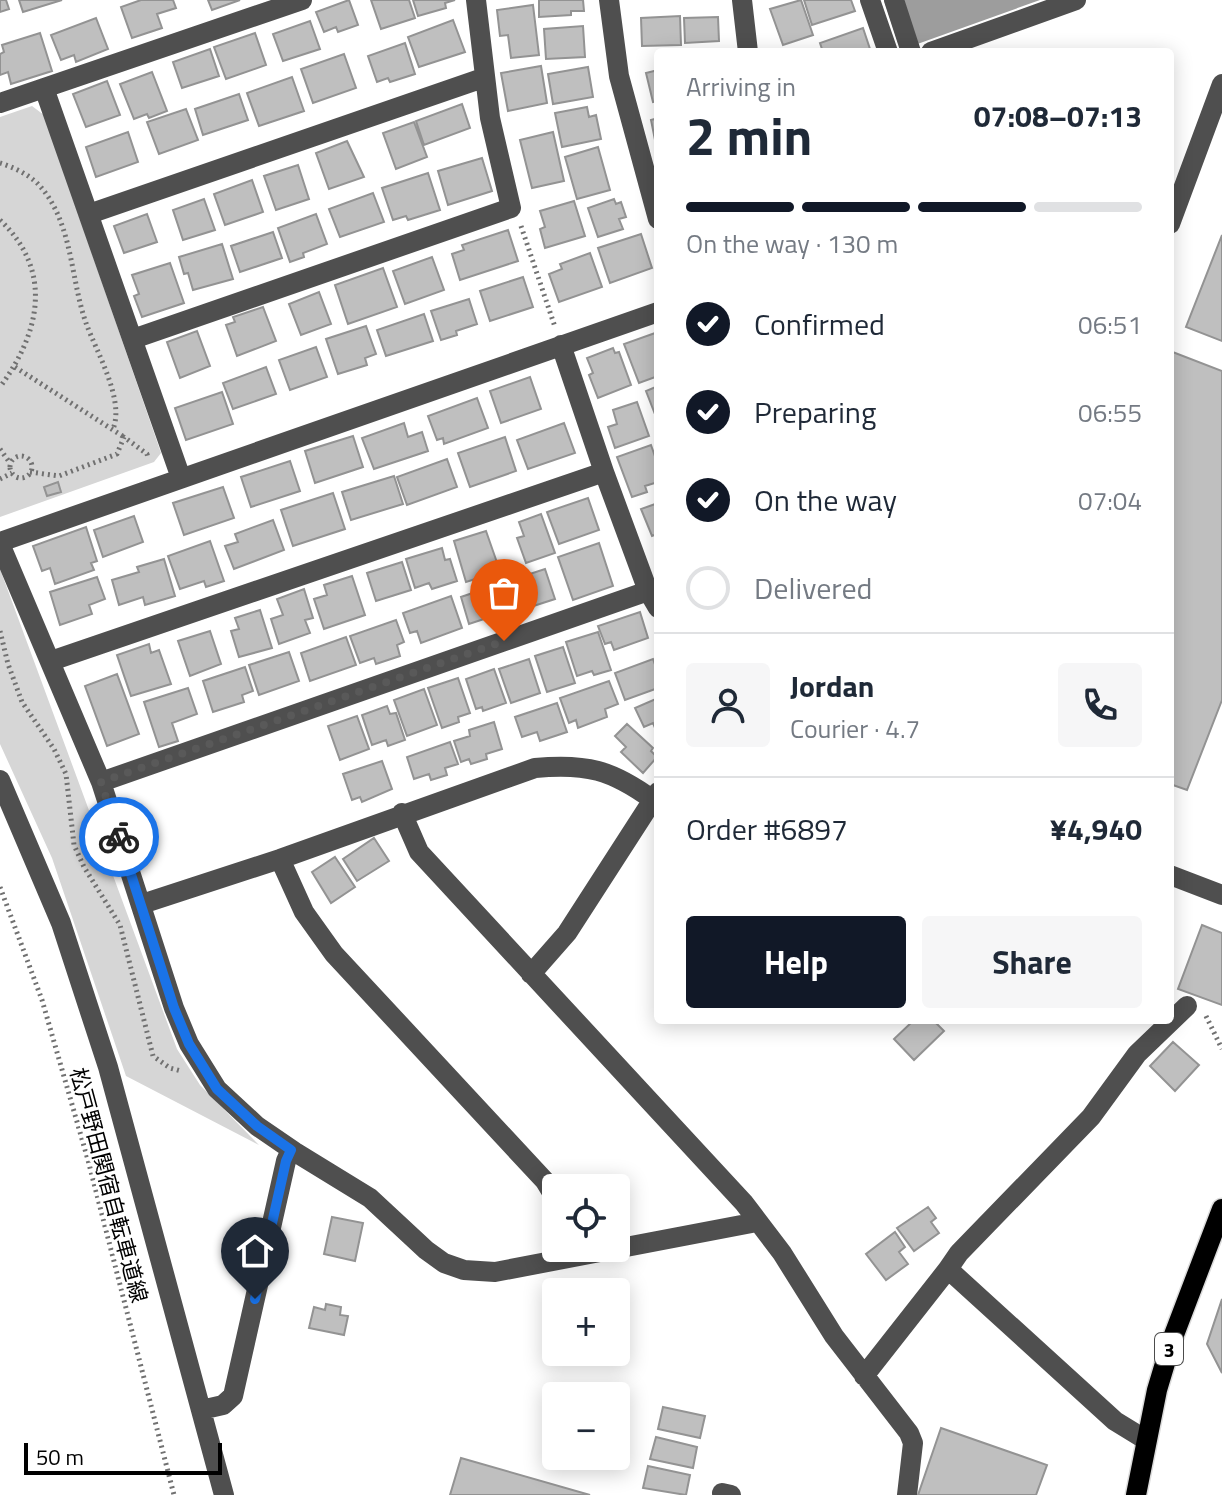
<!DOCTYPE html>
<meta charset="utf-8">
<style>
body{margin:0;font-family:"Titillium Web","Noto Sans JP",sans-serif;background:#f6f6f7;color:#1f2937;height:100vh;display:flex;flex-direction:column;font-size:30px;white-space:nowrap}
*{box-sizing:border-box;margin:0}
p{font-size:26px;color:#747a83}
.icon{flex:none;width:44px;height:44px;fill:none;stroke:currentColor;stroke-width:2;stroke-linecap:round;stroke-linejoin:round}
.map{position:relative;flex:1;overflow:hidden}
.panel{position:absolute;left:654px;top:48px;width:520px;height:976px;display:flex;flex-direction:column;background:#fff;border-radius:8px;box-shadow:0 4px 20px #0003}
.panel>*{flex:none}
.fabs{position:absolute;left:542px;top:1174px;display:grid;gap:16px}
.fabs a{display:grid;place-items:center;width:88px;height:88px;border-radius:8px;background:#fff;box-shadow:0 4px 20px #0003;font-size:40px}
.scale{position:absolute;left:24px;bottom:20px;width:198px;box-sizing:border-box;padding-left:8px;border:4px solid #000;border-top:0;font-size:22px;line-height:28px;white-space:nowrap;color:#000;-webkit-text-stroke:6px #fff;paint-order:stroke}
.pin{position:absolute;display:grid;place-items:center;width:68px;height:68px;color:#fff;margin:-82px -34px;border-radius:50% 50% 50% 0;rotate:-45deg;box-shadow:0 0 8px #0007}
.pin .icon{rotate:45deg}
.courier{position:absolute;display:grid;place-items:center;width:80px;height:80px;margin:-40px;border:6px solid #1a73e8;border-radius:50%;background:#fff;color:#222;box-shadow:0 2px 10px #0007}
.overview em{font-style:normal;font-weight:700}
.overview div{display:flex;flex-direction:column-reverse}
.overview{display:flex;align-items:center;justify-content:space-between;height:136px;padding:0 32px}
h1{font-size:52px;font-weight:700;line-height:60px}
.bar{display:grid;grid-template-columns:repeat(4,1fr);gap:12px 8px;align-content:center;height:96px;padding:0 32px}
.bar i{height:10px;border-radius:6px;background:#e0e1e3}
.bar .selected{background:#111827}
.bar p{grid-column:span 4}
.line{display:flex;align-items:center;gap:20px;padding:0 32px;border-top:2px solid #e0e1e3}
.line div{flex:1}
.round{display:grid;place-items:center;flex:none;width:84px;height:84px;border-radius:8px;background:#f6f6f7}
ol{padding:0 32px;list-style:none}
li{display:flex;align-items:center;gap:24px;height:88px}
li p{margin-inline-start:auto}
li .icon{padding:8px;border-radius:50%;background:#111827;color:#fff;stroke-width:4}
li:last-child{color:#747a83}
li i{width:44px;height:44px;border:4px solid #e0e1e3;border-radius:50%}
.button{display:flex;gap:16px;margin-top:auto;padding:16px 32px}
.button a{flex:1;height:92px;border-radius:8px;background:#111827;color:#fff;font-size:32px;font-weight:700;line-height:92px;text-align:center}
.button a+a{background:#f6f6f7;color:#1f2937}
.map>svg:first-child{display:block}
.green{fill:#d6d6d6}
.water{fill:#9d9d9d}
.building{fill:#bfbfbf;stroke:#939393;stroke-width:2}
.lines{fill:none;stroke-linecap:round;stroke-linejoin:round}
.major-casing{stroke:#dbdbdb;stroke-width:23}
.path{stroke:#717171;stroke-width:5;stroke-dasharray:2 4;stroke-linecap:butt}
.minor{stroke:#4f4f4f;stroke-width:20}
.major{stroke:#000;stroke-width:20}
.done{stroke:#595959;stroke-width:8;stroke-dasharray:0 14.4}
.route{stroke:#1a73e8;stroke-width:10}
.labels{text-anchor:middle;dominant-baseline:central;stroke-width:6;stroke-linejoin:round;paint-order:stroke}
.shield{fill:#fff;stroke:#4c4c4c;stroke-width:2}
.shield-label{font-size:20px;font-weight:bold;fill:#000}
.street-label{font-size:22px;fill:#000;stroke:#fff}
</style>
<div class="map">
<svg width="1222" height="1495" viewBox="0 0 1222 1495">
<rect width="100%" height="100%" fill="#fff"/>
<path class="green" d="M32,106L44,115L161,453L154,462L0,517V117Z
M0,569L177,1049L200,1085L259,1145L126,1076L52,858L0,744Z"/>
<path class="water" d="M884,0H1040L909,47L898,43Z"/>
<path class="building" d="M0,0H6L9,9L0,12Z
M19,0H62L23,12Z
M141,0H173L176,8L157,14L162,28L132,38L121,7Z
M208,0H240L212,10Z
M349,0L358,25L338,32L336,27L324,32L316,12Z
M371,0H409L415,18L381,29Z
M413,0H455L445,3L446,8L418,16Z
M539,0H583L584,11H571V15L539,17Z
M801,0L813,35L783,45L770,9Z
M804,0H851L855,11L812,25Z
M533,5L539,55L511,58L508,35L500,36L497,10Z
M680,16L681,45L642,46L641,18Z
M718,17L719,41L685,43L684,18Z
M96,18L108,49L76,62L74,55L61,60L51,35Z
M453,20L465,52L419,67L408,37Z
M310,21L320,49L283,61L273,34Z
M583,26L585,57L546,59L544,29Z
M863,28L871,52H823L820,43Z
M40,33L52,71L11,84L8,72L0,75V54L4,52L2,45Z
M255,33L266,65L226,79L214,47Z
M405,43L415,74L390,82L388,78L377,82L368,56Z
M210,49L219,76L182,88L173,62Z
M344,54L356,88L313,103L301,69Z
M541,66L547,103L508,111L501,73Z
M588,67L593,97L553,104L548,74Z
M658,70V101L653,102L646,73Z
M152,72L167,111L149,118L147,114L134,119L120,84Z
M292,77L304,111L259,126L247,93Z
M107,81L120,115L86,127L73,94Z
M239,94L248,120L203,135L195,109Z
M462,104L470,128L424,145L416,121Z
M587,107L589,117L596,115L601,139L562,147L555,113Z
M186,109L198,140L159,154L147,122Z
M658,118V150H657L651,120Z
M414,122L427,157L396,169L383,133Z
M128,132L138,162L96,177L86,147Z
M553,132L564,181L532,188L520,140Z
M347,141L364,177L329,189L316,153Z
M598,147L610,190L577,199L565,157Z
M482,158L492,191L448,205L438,171Z
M298,165L309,199L276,210L264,176Z
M428,173L440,210L408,220L406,216L393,220L382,188Z
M252,180L263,212L225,225L214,194Z
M373,193L384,222L340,237L329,209Z
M204,199L215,230L183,240L173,210Z
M614,199L616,204L621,202L626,217L619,219L623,229L598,237L588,208Z
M574,201L585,236L545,248L540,229L545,227L540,211Z
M147,214L157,242L124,253L114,226Z
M316,214L327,244L303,253L304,257L290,262L278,228Z
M508,230L518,261L460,280L452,254L464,250L462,245Z
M273,232L282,258L240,272L231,246Z
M641,234L652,268L610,283L598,248Z
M1222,235V341L1186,327Z
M222,244L233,279L193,290L188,273L184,274L179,257Z
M590,253L602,287L559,302L549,274L562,269L560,264Z
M432,257L444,290L405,304L393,271Z
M170,263L184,303L142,317L134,296L139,294L132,275Z
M383,268L397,307L348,324L335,285Z
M523,277L533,307L490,321L480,291Z
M319,292L331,324L301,335L289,304Z
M469,299L477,324L456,331L457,335L441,340L431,311Z
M263,307L276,341L237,356L226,325L235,322L233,317Z
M424,314L433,341L386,356L377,330Z
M366,326L376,354L365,358L367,365L338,374L326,339Z
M197,331L210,366L180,378L167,342Z
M658,332V376L639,383L624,344Z
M316,347L327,377L290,390L279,360Z
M613,348L615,353L619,352L631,385L598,398L589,375L593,373L587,358Z
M1170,351L1222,371V700L1187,790L1170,784Z
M266,367L276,394L233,409L223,383Z
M530,377L541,409L501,423L490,391Z
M658,386V422L646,391Z
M222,392L233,424L186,440L175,408Z
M477,398L488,428L444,444L443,438L437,440L428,416Z
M637,402L649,436L615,448L608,427L617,424L613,410Z
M404,423L408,437L422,432L428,451L374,469L362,438Z
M564,423L575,453L528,469L517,440Z
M353,436L363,467L315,483L305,451Z
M505,437L516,471L470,487L458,453Z
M651,445L658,465V482L645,486L647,492L632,497L617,457Z
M447,459L457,487L407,505L397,477Z
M290,461L300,491L251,507L241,477Z
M394,476L403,504L351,520L342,492Z
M58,482L61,492L47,496L44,487Z
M223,487L234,518L184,535L173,503Z
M333,493L345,529L293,546L281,510Z
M588,498L599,530L559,544L547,512Z
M658,503V538L657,534L652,536L641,509Z
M541,514L555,553L526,563L517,538L524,536L519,522Z
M134,516L143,542L103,557L94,530Z
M273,520L284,550L234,569L225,546L238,542L235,534Z
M86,527L97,561L91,563L94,570L55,584L50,568L42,571L33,546Z
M486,531L500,571L466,582L454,541Z
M210,541L224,581L206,587L204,581L180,589L168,556Z
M599,543L613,586L573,600L558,557Z
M442,548L445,560L450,559L457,581L432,589L429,583L415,588L406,559Z
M164,559L175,596L145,605L143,597L119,605L112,580L139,572L137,567Z
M402,562L411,590L376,601L367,573Z
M545,569L555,599L518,611L508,581Z
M352,576L365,615L324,629L314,599L327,595L324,585Z
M97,577L105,599L89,605L92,614L60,625L50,592Z
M502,583L511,610L469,624L461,597Z
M304,589L313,618L305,620L310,633L279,644L271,619L283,615L277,599Z
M451,596L462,628L421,643L417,631L410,633L403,613Z
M260,610L272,648L239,657L231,631L239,629L235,618Z
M640,612L648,638L614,650L611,642L605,644L598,626Z
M396,620L404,642L397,645L400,656L376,664L374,658L360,663L350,636Z
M210,631L221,664L190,676L178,641Z
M598,632L611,670L594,675L592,671L577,676L566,642Z
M346,637L356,665L310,681L301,653Z
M149,644L151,653L159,650L171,684L131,696L117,655Z
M563,647L575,683L547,692L535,656Z
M289,652L299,681L259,695L249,665Z
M529,659L540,693L511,703L499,669Z
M653,659L658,673V688L625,700L615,673Z
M245,667L253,691L242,695L244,702L213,712L203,681Z
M494,669L506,703L483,711L482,707L476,709L466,679Z
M117,674L139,734L107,746L85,686Z
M458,678L470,713L458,717L459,722L442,728L428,688Z
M609,681L618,704L605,709L607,717L578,728L576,720L569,723L560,698Z
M188,688L197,714L172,723L178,741L159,747L144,702Z
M424,689L437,725L407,736L394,700Z
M658,698V733H657L653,723L644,727L635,708Z
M557,703L567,732L540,741L537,732L522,737L515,717Z
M387,706L390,714L396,713L405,740L388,746L386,740L372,745L362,715Z
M357,716L369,749L340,760L328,726Z
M494,722L502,749L486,754L487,759L471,764L469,759L461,762L454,741L470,736L469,730Z
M627,724L653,748L651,751L657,757L643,773L621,752L626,747L615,736Z
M450,742L458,764L445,768L447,775L431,780L429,774L414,779L407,757Z
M382,761L392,789L362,802L360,797L352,800L343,774Z
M374,838L389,861L357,881L343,859Z
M335,857L355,887L331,903L312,872Z
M1202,925L1222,933V1005L1178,989Z
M914,1020H933L944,1031L914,1060L894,1039Z
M1173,1042L1199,1065L1175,1091L1150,1066Z
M928,1207L936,1218L931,1222L939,1233L914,1251L897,1228Z
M332,1217L363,1223L355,1261L324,1254Z
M895,1232L905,1247L899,1252L908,1264L886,1280L866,1254Z
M1222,1299V1373L1207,1344Z
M326,1304L341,1307L340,1315L348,1316L344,1335L309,1328L314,1307L325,1310Z
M663,1407L705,1416L700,1438L658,1429Z
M941,1428L1047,1465L1036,1495H918Z
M656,1437L697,1447L693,1468L650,1459Z
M461,1458L590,1495H450Z
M648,1466L690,1475L686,1495L643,1488Z"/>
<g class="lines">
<g class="major-casing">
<path id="major" d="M1136,1495L1157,1390L1172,1340L1222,1209"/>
</g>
<path class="path" d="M0,163C13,167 28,174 38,184C73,221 70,278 86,323C96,351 125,400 113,429
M0,220C54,271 40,333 0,387
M521,226L555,327
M15,367L124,437
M0,449L10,463
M10 467a11 11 0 1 1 22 0a11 11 0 1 1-22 0Z
M30,472L59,476L117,454L124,437L147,454L148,458
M0,479L12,473
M0,631L8,664L22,702L54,749L66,774L74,845L84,867L120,925L153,1056L170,1068L181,1071
M0,887L42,1000L88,1160L174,1495
M1206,1016L1222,1049"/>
<path class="minor" d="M609,0L619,76L658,219
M742,0L748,52
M870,0L888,52
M894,0L911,52
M931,52L1076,0
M44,88L181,478
M0,103L302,0
M89,214L483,78
M1170,224L1222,84
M133,339L511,208L490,118L476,0
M561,345L604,472L648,591L658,608
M0,542L658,312
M0,544L101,782L174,1008L189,1044L217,1089L257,1126L295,1152L370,1198L426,1250L444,1263L464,1270L495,1272L757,1222
M51,661L604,472
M0,780L61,923L108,1067L224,1495
M101,782L648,591
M402,813L419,852L744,1203L782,1253L834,1336L909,1433L913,1443L907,1495
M280,859L304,912L334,954L545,1181L556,1199
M1170,875L1222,895
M142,904L280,859L535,768C586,763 612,770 653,800
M531,974L567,933L658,792
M948,1269L959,1253L1091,1117L1137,1054L1187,1006
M864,1376L948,1269L1115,1421L1146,1440
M201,1410L223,1405L233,1396L286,1161L291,1150
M722,1493L731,1495"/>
<use href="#major" class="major"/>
</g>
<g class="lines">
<path class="done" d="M119,837L101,782L504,641"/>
<path class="route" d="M119,837L174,1008L189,1044L217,1089L257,1126L291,1150L286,1161L255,1299"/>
</g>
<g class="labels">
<rect class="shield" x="1155" y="1333" width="28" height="32" rx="6"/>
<g class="shield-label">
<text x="1169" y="1349">3</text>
</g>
<g class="street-label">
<text transform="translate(109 1185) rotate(75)">松戸野田関宿自転車道線</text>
</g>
</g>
</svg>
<div class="fabs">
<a><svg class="icon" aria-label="locate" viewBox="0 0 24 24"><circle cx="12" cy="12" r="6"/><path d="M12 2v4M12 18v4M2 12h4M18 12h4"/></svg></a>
<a>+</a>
<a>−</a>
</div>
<div class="scale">50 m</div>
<div class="pin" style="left:504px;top:641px;background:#ea580c"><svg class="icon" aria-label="bag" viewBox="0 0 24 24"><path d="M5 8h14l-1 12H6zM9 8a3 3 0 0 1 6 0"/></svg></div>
<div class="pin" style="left:255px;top:1299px;background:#1f2937"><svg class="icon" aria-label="home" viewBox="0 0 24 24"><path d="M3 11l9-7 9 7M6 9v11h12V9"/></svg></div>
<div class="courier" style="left:119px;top:837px"><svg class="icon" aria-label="bike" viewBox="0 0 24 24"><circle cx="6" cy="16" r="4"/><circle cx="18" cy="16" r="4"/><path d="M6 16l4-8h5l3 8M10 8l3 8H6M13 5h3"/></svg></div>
<section class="panel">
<div class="overview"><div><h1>2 min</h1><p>Arriving in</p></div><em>07:08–07:13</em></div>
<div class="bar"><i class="selected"></i><i class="selected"></i><i class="selected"></i><i></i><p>On the way · 130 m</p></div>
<ol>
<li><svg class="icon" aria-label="check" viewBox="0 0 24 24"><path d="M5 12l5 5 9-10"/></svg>Confirmed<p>06:51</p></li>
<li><svg class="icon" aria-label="check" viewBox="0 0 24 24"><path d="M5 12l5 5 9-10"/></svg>Preparing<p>06:55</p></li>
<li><svg class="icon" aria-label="check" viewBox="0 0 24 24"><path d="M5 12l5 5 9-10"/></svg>On the way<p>07:04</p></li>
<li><i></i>Delivered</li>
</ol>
<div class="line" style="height:144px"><a class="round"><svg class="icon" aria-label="person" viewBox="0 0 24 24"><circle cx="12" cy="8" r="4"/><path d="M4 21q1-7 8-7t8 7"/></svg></a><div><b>Jordan</b><p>Courier · 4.7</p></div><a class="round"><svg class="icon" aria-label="phone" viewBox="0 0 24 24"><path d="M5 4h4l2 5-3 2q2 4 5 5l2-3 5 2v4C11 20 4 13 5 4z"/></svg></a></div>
<div class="line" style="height:104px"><div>Order #6897</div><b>¥4,940</b></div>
<div class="button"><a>Help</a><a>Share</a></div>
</section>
</div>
